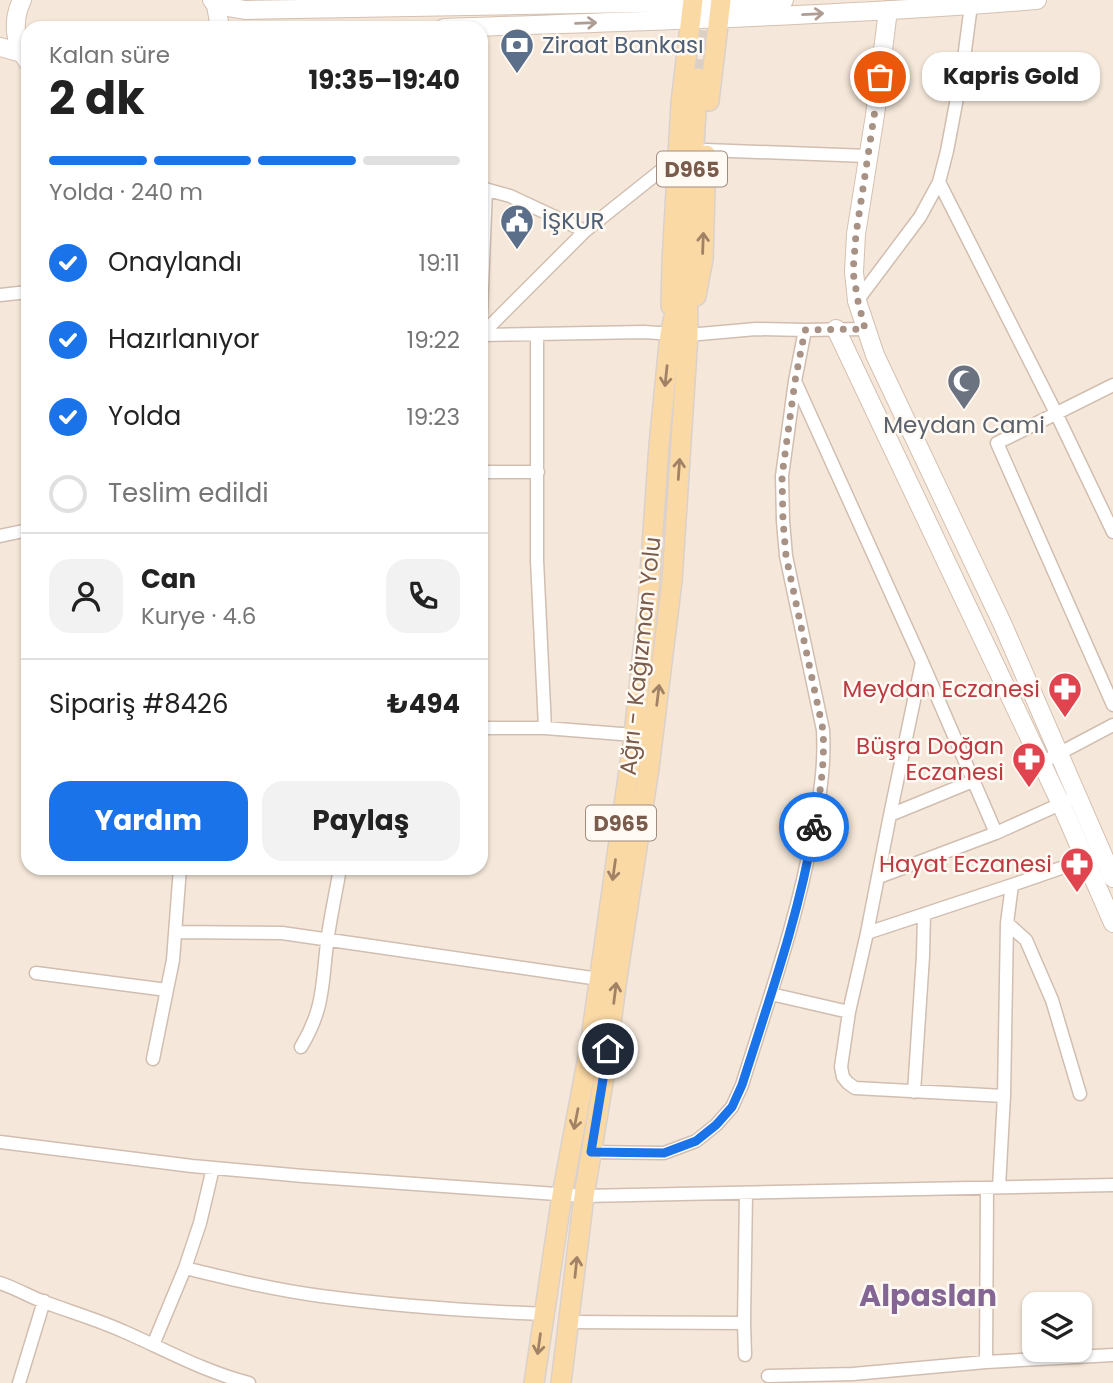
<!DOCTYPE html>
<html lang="tr">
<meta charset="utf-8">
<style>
body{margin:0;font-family:Poppins,sans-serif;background:#f2f2f2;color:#222;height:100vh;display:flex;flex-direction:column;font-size:26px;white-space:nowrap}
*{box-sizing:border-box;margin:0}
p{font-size:23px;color:#767676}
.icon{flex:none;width:38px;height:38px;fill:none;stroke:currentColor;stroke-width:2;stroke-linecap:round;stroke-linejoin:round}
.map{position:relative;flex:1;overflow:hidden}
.details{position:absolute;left:21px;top:21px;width:467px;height:854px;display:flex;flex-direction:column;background:#fff;border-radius:21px;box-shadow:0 2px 5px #0004}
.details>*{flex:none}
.buttons{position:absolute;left:1022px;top:1292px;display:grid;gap:14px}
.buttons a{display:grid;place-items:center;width:70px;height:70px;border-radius:14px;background:#fff;box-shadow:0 2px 5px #0004;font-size:35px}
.pin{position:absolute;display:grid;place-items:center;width:60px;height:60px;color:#fff;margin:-30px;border:4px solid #fff;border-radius:50%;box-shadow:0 2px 7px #0007}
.courier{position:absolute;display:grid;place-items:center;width:70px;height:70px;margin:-35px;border:5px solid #1a73e8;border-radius:50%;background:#fff;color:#222;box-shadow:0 2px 9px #0007}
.bubble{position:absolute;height:49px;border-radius:21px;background:#fff;box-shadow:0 2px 5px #0004;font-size:23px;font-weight:700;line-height:49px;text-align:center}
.summary em{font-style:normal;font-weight:700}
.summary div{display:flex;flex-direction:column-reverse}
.summary{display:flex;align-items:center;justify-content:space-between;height:119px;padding:0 28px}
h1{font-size:46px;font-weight:700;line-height:52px}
.bar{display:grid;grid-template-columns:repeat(4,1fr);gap:10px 7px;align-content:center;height:84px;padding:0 28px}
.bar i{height:9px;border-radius:5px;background:#e0e0e0}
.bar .selected{background:#1a73e8}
.bar p{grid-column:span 4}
.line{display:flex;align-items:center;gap:18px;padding:0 28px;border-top:2px solid #e0e0e0}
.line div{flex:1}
.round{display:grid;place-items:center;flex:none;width:74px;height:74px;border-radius:21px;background:#f2f2f2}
ol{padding:0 28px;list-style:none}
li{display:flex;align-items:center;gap:21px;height:77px}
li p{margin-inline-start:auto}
li .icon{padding:7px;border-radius:50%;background:#1a73e8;color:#fff;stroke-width:4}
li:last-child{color:#767676}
li i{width:38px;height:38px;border:4px solid #e0e0e0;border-radius:50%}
.primary-button{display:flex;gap:14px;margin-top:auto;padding:14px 28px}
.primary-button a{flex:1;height:80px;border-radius:21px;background:#1a73e8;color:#fff;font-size:28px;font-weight:700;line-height:80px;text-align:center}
.primary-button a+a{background:#f2f2f2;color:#222}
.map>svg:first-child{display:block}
.residential{fill:#f5e8da;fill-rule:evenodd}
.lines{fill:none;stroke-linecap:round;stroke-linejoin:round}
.primary-tunnel{stroke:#dcd0c4;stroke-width:19;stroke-dasharray:19 10;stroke-linecap:butt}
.street-casing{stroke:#d1beb0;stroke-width:15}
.secondary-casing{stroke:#d6c0b0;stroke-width:20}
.primary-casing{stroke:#dad1cd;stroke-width:22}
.street{stroke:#fff;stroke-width:12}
.secondary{stroke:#fff;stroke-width:18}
.primary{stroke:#fbd9a5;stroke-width:19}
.oneway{stroke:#af9d94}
.oneway2{stroke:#a18267}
.done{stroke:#a89285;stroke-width:7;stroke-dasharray:0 12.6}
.route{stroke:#1a73e8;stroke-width:9}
.labels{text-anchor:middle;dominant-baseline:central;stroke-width:5;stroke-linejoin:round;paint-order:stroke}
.shield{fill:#fffaf3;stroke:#a28b7f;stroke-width:2}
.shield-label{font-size:21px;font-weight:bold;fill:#7a5c4d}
.service-label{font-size:23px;fill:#4e5e75;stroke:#fffaf3;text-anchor:start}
.worship-label{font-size:23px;fill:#5b616d;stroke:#fffaf3}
.street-label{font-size:23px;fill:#7a5c4d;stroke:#fffaf3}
.health-label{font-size:23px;fill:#be3a42;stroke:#fffaf3;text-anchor:end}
.district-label{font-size:30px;font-weight:bold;fill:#846695;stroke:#fffaf3}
</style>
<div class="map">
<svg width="1113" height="1383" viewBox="0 0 1113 1383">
<rect width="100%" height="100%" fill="#fdf6ec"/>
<path class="residential" d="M0,0H1113V1383H0ZM28,28H481V868H28ZM1034,1304H1080V1349H1034Z"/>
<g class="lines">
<path class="primary-tunnel" d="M698,78L703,2"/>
<g class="street-casing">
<path id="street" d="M706,150L868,156
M939,182L1056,413L1113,532
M481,188L510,196L585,231
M0,295L28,292
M857,301L920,217L939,182L947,151L963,66L971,5
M481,314L486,189
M481,335L644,332L688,335L756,329L805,330L865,329
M481,335L585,231L679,156
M537,335V560L545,728
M795,381L922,662L996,833
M1113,385L997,443L1113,705
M481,472H538
M0,536L28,530
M922,662L890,815L867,933L849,1012L841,1067L843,1077L848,1083L855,1088L1004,1096
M481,728H545L634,735
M1041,763L1113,725
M890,815L973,781
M879,877L996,833L1067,801
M1007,923L1026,940L1052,1000L1080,1094
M176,932L282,933L599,979
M867,933L1012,885L1093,857
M36,973L167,990
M771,994L849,1012
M301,1047C324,1009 322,985 327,943C330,918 336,893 340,868
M153,1059L173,960L180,868
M914,1092L923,956L924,914
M0,1142L192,1166L303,1176L584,1196L1113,1185
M591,1152L664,1153L696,1141L716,1125L732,1107L742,1085C768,1001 798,918 813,831C820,797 825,765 823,730L786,556L783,521L782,476L795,381L805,330
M999,1187L1004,1096L1007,923L1012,885
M185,1268C230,1279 275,1290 321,1296C395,1306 469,1311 544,1314
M0,1283C15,1288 29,1296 44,1302C71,1312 99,1320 125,1332C166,1350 205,1372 249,1383
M569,1322L744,1323
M153,1345L185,1268L200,1223L213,1168
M745,1355L744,1323L746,1193
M986,1362L987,1188
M768,1376L853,1374L986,1362L1113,1355
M19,1383L44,1301"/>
</g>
<g class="secondary-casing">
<path id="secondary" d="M22,0C12,20 14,44 28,62
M212,0L216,5L220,28
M216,5L245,10L693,2H746L784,0
M888,10L875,115L856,234L854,272L857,301L875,355L1002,623L1113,878
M444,28C642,21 840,16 1037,0
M0,47L22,53
M836,329L1061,804L1113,923"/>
</g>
<g class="primary-casing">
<path id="primary" d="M709,101L721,0
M696,296L703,259L706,155
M671,306L672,262L681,103L693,0
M534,1383L562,1195L590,1046L634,735L648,604L659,445L670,334L680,293
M561,1383L584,1196L605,1071L616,985L649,768L672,581L688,335L687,261L698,78"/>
</g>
<use href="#street" class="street"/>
<use href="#secondary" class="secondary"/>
<use href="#primary" class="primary"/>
</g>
<defs><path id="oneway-shaft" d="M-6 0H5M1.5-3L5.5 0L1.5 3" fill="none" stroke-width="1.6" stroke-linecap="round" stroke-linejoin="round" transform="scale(1.75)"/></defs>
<g class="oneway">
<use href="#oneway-shaft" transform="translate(813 14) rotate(-3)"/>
<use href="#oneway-shaft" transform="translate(586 23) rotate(-2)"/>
</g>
<g class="oneway2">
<use href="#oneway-shaft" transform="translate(703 243) rotate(-88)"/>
<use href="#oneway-shaft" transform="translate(666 376) rotate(96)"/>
<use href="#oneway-shaft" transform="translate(679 469) rotate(-86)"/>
<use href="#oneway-shaft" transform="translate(658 695) rotate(-83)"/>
<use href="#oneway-shaft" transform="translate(614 870) rotate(98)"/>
<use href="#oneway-shaft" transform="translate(615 993) rotate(-83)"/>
<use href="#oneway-shaft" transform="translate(576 1119) rotate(101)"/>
<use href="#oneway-shaft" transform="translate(576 1267) rotate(-84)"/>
<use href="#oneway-shaft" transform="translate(539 1344) rotate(98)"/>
</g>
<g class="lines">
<path class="done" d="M814,827C820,794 825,763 823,730L786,556L783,521L782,476L795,381L805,330L865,329L858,301L853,272L856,234L880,77"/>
<path class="route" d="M608,1049L591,1152L664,1153L696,1141L716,1125L732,1107L742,1085C769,1000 799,916 814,827"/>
</g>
<defs>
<g id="bank-pin" transform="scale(1.75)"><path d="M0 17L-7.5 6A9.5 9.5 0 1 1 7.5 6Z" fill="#5c6f8a" stroke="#fffaf3"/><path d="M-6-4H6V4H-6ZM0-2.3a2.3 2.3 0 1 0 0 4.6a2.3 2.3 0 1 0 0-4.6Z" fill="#fff"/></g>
<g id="civic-pin" transform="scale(1.75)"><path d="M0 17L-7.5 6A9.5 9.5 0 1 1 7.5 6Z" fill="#5c6f8a" stroke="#fffaf3"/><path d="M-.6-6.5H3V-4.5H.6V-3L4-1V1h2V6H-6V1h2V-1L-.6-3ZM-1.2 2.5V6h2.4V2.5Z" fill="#fff"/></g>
<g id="mosque-pin" transform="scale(1.75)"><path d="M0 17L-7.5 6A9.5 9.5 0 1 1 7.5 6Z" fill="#6b7280" stroke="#fffaf3"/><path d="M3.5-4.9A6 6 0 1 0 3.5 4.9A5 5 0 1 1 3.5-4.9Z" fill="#fff"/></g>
<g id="pharmacy-pin" transform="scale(1.75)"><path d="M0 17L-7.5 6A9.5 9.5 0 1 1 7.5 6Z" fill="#e0444e" stroke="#fffaf3"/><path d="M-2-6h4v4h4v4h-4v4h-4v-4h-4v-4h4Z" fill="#fff"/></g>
</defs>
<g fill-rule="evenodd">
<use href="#bank-pin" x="517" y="45"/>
<use href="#civic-pin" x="517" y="221"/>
<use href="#mosque-pin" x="964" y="381"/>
<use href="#pharmacy-pin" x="1065" y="689"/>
<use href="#pharmacy-pin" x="1029" y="759"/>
<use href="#pharmacy-pin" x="1077" y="864"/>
</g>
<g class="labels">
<g class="shield">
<rect x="657" y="151.5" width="70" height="35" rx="5"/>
<rect x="586" y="805.5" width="70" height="35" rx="5"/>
</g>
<g class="shield-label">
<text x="692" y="169">D965</text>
<text x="621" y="823">D965</text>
</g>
<g class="service-label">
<text x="542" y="45">Ziraat Bankası</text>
<text x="542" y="221">İŞKUR</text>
</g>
<g class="worship-label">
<text x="964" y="425">Meydan Cami</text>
</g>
<g class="street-label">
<text transform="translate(640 656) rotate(-84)">Ağrı - Kağızman Yolu</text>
</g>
<g class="health-label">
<text x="1040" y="689">Meydan Eczanesi</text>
<text x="1004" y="746">Büşra Doğan<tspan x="1004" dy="26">Eczanesi</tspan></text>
<text x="1052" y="864">Hayat Eczanesi</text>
</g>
<g class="district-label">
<text x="928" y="1295">Alpaslan</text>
</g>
</g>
</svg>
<div class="buttons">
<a><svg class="icon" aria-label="layers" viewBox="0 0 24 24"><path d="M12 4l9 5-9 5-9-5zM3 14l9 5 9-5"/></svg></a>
</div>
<div class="pin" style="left:880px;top:77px;background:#ea580c"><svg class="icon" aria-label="bag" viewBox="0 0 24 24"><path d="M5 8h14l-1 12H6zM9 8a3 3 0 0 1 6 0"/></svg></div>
<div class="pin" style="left:608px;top:1049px;background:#1f2937"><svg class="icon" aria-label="home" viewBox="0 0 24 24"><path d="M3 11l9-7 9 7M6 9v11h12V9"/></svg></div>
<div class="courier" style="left:814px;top:827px"><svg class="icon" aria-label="bike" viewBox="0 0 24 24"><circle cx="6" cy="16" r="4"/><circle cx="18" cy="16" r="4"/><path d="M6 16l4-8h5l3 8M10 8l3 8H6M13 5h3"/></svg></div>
<div class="bubble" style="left:922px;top:52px;width:178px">Kapris Gold</div>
<section class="details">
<div class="summary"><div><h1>2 dk</h1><p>Kalan süre</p></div><em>19:35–19:40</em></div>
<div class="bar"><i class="selected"></i><i class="selected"></i><i class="selected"></i><i></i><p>Yolda · 240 m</p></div>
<ol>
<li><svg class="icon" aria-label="check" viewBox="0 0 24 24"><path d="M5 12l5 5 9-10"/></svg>Onaylandı<p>19:11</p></li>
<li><svg class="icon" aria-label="check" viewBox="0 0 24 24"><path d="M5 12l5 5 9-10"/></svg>Hazırlanıyor<p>19:22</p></li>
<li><svg class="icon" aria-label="check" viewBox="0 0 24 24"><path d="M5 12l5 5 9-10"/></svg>Yolda<p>19:23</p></li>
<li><i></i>Teslim edildi</li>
</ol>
<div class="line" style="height:126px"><a class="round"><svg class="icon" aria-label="person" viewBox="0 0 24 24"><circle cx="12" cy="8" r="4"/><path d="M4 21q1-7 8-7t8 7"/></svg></a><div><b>Can</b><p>Kurye · 4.6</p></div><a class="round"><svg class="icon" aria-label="phone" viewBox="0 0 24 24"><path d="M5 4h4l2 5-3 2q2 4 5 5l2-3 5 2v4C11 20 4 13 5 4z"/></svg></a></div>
<div class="line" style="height:91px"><div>Sipariş #8426</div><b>₺494</b></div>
<div class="primary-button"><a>Yardım</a><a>Paylaş</a></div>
</section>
</div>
